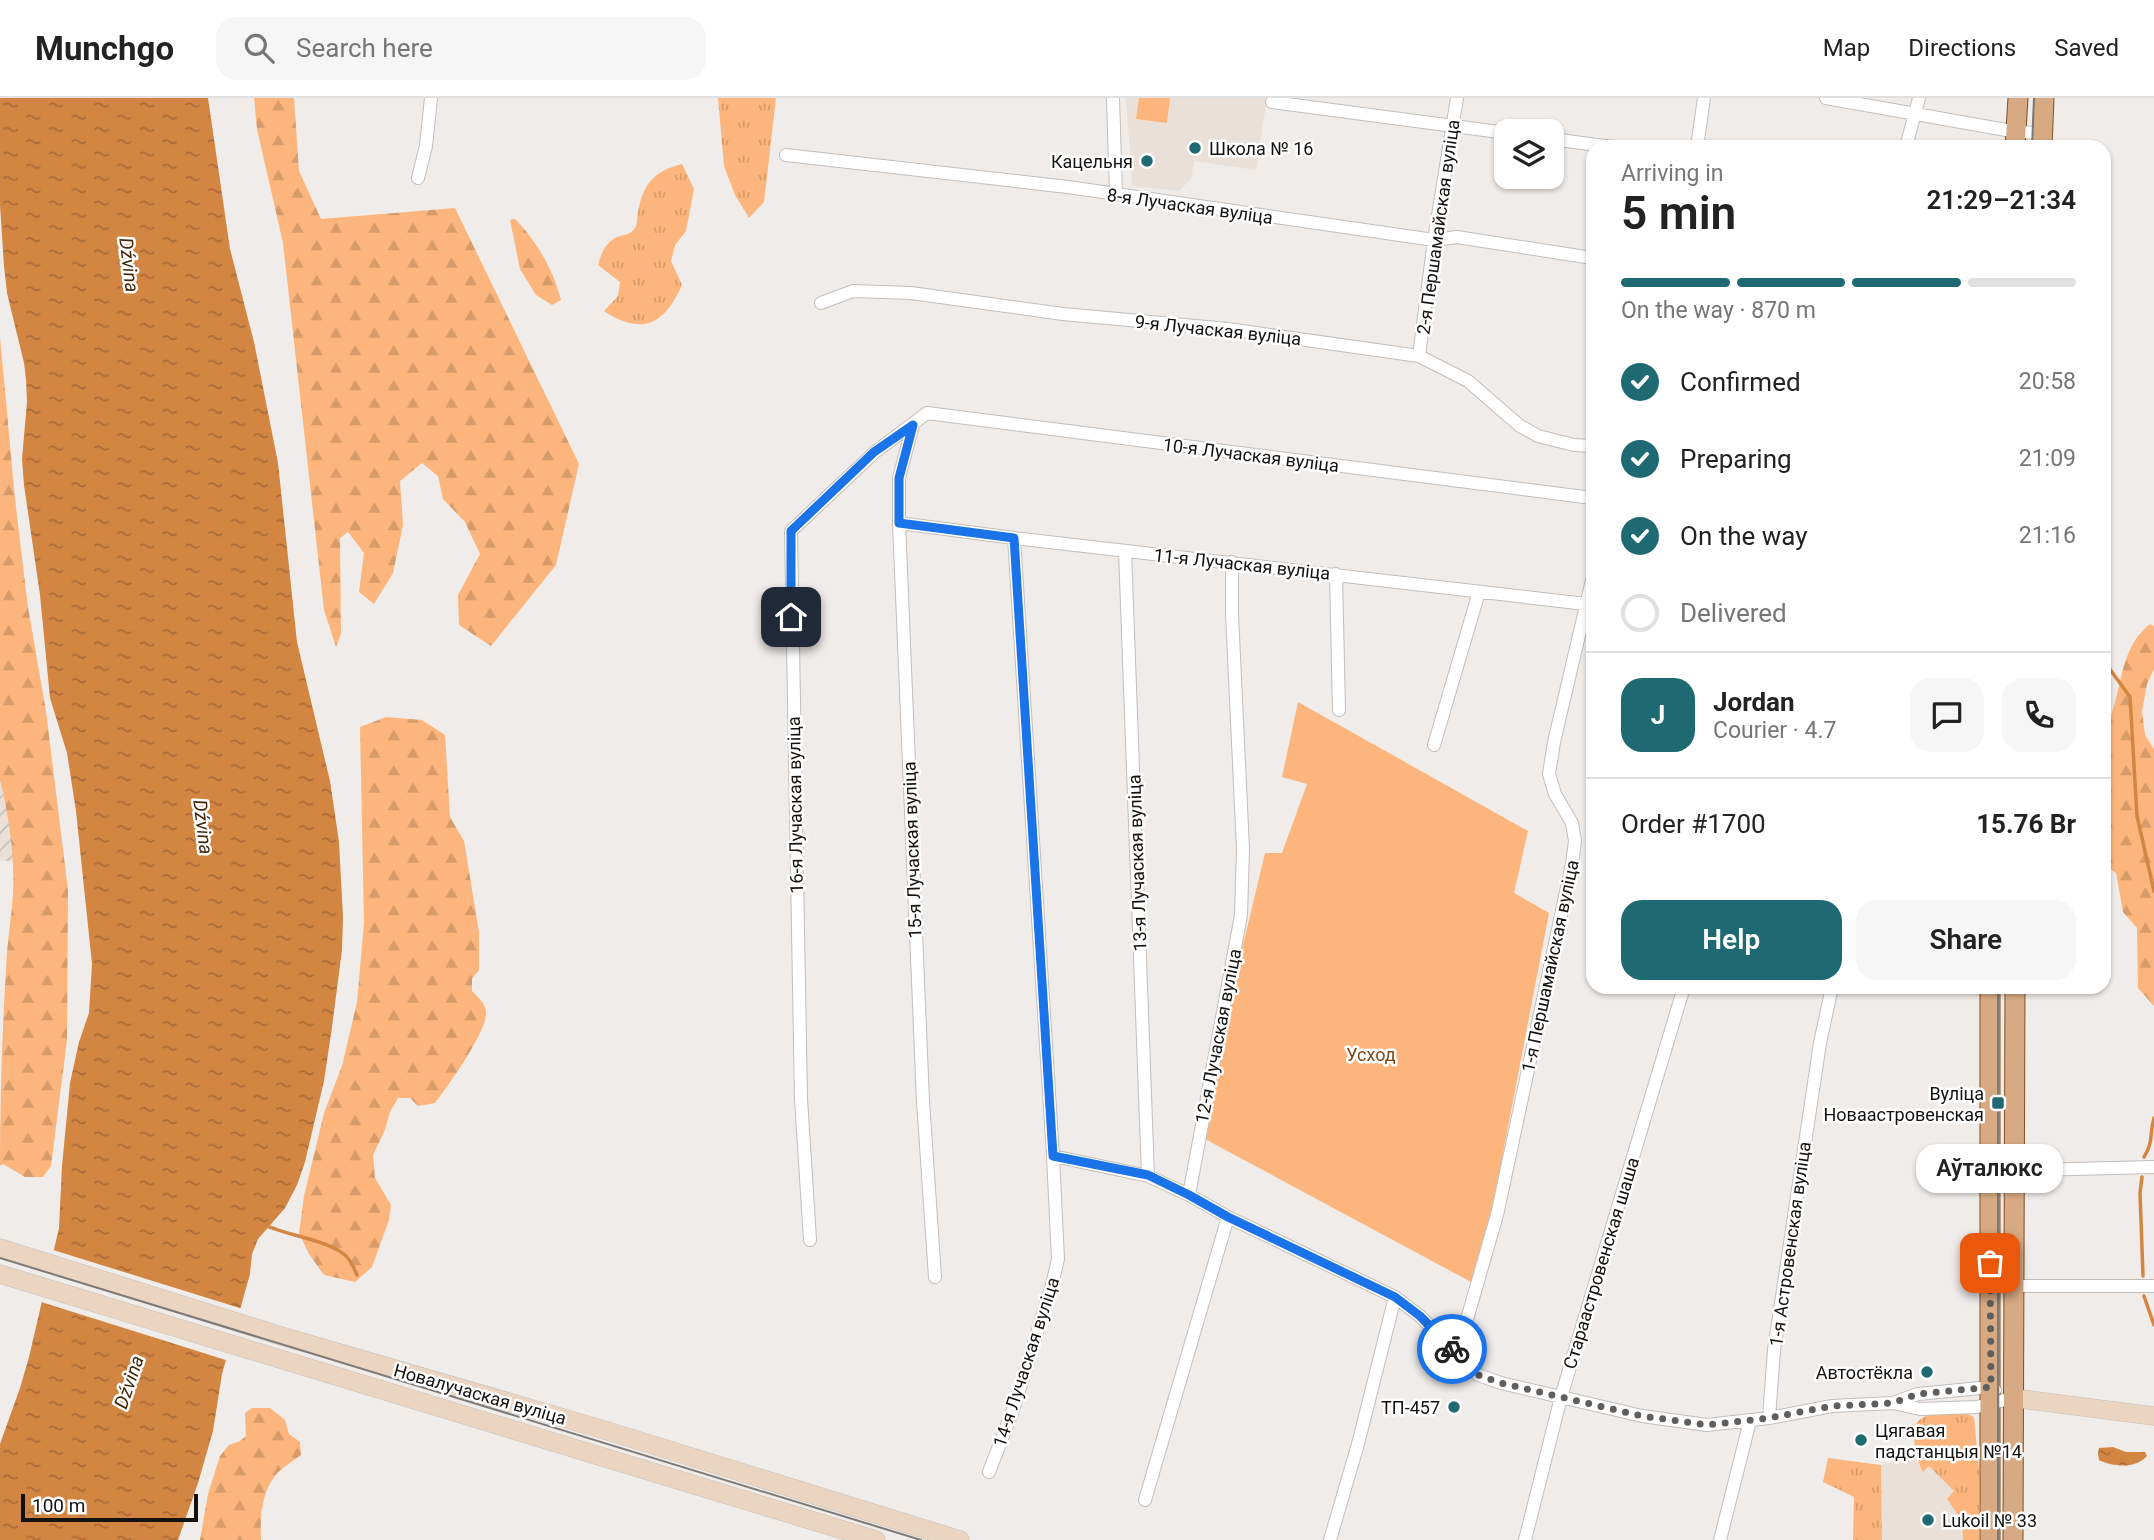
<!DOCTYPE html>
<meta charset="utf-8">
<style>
body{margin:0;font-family:Roboto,sans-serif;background:#f6f6f6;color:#222;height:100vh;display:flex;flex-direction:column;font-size:26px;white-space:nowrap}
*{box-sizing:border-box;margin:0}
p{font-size:23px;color:#767676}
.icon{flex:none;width:38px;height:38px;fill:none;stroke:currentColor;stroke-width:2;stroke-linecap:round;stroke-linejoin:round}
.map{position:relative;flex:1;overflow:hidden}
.details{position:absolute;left:1586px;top:42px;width:525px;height:854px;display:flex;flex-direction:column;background:#fff;border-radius:21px;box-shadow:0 2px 5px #0004}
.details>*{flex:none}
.controls{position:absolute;left:1494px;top:21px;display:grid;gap:14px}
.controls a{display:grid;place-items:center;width:70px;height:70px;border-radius:14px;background:#fff;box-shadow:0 2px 5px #0004;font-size:35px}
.scale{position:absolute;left:21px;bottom:18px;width:177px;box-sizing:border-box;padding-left:7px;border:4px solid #131211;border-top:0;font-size:19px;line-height:24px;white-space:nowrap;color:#131211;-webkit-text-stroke:5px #fff;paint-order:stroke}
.pin{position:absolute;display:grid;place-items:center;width:60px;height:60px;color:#fff;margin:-30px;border-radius:14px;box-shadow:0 4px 10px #0006}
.courier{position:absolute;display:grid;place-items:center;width:70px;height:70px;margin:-35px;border:5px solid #1a73e8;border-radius:50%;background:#fff;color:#222;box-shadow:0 2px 9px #0007}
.bubble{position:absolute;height:49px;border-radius:21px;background:#fff;box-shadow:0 2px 5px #0004;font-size:23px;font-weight:600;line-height:49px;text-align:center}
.summary em{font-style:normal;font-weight:600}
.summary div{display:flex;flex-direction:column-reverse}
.summary{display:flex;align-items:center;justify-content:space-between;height:119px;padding:0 35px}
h1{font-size:46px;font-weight:600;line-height:52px}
.bar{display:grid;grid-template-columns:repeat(4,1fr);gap:10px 7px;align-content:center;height:84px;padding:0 35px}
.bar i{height:9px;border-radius:5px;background:#e0e0e0}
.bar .selected{background:#1f6973}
.bar p{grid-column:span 4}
.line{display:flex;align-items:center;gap:18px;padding:0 35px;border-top:2px solid #e0e0e0}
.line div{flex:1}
.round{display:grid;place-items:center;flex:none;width:74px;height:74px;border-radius:21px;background:#f6f6f6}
ol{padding:0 35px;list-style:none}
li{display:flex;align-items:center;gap:21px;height:77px}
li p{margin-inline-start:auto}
li .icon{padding:7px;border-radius:50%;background:#1f6973;color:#fff;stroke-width:4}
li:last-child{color:#767676}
li i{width:38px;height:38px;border:4px solid #e0e0e0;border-radius:50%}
.primary-button{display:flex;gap:14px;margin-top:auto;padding:14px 35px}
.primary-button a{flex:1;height:80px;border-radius:21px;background:#1f6973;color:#fff;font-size:28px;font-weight:600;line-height:80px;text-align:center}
.primary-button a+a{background:#f6f6f6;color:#222}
header{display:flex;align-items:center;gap:42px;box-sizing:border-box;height:98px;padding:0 35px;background:#fff;border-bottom:2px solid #e0e0e0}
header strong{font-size:33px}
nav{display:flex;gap:38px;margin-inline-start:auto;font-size:24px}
.search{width:490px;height:63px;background:#f6f6f6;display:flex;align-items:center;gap:18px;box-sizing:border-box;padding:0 24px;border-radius:21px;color:#767676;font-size:26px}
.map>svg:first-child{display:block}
.built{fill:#eae0d8}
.industrial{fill:url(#industrial-furrows)}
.grass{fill:url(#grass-tufts)}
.forest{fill:url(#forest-firs)}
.garden{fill:#fcb57c}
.water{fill:url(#water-ripples)}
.pier{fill:#f0ece9}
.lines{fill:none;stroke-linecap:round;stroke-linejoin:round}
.stream{stroke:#d38542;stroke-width:3.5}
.minor-casing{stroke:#c2bebb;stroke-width:14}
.secondary-casing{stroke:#c2bebb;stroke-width:19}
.primary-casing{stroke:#825025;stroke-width:21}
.minor{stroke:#fff;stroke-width:12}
.secondary{stroke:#ebd5c1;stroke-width:18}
.primary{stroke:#d7aa83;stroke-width:19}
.tram{stroke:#7c7977;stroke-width:2}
.done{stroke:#605e5d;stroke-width:7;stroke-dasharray:0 12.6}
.route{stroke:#1a73e8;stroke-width:9}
.poi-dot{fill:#1f6973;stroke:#fff;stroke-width:2.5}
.labels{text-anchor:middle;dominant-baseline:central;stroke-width:5;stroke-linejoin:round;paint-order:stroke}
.poi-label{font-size:18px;fill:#131211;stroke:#fff;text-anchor:end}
.street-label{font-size:18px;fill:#131211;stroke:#fff}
.park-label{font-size:18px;fill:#7d4919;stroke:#fff}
.water-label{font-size:19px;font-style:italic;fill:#442407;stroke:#fff}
</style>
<header>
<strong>Munchgo</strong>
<div class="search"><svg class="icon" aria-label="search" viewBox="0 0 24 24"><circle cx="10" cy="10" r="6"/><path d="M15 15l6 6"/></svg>Search here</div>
<nav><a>Map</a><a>Directions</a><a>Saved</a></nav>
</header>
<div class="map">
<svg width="2154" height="1442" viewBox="0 0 2154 1442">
<defs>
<pattern id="industrial-furrows" width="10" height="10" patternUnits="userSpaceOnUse" patternTransform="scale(1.75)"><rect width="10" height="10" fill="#eae0d8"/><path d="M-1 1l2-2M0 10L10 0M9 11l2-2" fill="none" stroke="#c8bfb8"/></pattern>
<pattern id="grass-tufts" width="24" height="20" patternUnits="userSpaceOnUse" patternTransform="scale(1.75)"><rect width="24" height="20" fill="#fcb57c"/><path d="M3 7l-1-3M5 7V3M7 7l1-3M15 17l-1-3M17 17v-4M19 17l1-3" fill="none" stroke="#d79b6a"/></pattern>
<pattern id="forest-firs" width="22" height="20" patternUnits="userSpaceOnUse" patternTransform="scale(1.75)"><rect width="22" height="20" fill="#fcb57c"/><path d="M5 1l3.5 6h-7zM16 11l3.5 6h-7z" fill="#d79b6a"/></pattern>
<pattern id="water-ripples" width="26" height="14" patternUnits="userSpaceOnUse" patternTransform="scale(1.75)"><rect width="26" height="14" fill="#d38542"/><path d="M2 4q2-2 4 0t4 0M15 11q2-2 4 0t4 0" fill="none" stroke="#aa6b36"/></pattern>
</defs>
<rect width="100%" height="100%" fill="#f0ece9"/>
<path class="built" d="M1126,0H1267L1256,72L1194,63L1191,81L1179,93L1132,88Z
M1917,1359V1365L1923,1374L1929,1368L1955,1393L1947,1401L1962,1423L1963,1442H1882L1881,1367Z"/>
<path class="industrial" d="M0,674L10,720L15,763H0Z"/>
<path class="grass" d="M718,0H776L764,104L749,120L735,97L724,68Z
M682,66L694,91L686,133L675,147L671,163L682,187C664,227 642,238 604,213L618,198L620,184L598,167C601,156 605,146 615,140C622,136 630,138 635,130C638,125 637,116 639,109C645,83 656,73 682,66Z
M1931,1315H1966L1974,1319L1979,1372V1442H1963L1962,1423L1947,1401L1954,1393L1929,1368L1923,1374C1917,1365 1912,1341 1915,1330C1916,1322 1924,1319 1931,1315Z
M1828,1360L1881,1367L1882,1442H1853L1854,1399L1823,1384Z"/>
<path class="forest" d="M254,0H294L299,73L321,121L455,110L579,366L556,467L491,548L459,527L458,497L480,456L465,424L443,401L438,378L422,365L400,383L403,427L393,475L374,506L359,494L364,455L348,434L340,440L341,536L336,549L324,512L283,145L257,31Z
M515,121C536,142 554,173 561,202L552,207L536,197L520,171L510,122Z
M0,239L15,401L28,509L46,613L68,792L67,942L51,1068L43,1079H25L3,1066L0,1068C0,1002 2,937 6,871C7,846 11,822 13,797C15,758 9,719 0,681Z
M2150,526L2154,528V571L2147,586L2142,613L2145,637L2154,651V908L2138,890L2137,830L2123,814L2116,775L2104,767V633C2124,597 2116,553 2150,526Z
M386,619L422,622L445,637L450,719L464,743L479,834V872L472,881V893C478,899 486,906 486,915C487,934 447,989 435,1005L418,1008L410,1000H398L390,1014L385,1032L373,1057L375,1080L391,1107L389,1122L372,1169L355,1184L324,1177L309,1156L299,1135L304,1098L324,1015L342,968L357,904L364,825L360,629Z
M252,1310H270L285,1322L289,1336L300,1344L301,1357C293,1363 281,1370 275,1378C261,1396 260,1420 261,1442H200L208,1396L220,1358L229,1347L240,1343L246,1338L245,1315Z"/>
<path class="garden" d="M1139,0H1170L1167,25L1136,21Z
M1298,604L1528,733L1514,795L1549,815L1494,1102L1471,1184L1205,1041L1237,872L1265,755H1282L1307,686L1282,679Z"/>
<path class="water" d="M0,0H208L230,151L254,244L278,365L297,544L330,683L339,744L343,819L342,852L332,929L324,983L305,1064L297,1087L285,1110L258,1141L252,1156L250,1176L222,1276L213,1333L198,1385L178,1442H0V1346L20,1290L29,1259L59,1130L62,1068L70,985L79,944L89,915L92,866L76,713L67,655L50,600L40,497L24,387L22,361L27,304L26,281L24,265L7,195L4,168L0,107Z
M2113,1349L2126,1354H2145L2147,1358C2136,1371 2113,1369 2099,1362L2098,1355L2099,1350Z"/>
<path class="pier" d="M50,1151L243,1211L229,1263L38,1203Z"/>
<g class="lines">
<path class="stream" d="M2104,563L2130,599L2137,718L2154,793
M2144,1059C2154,1043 2149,1037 2154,1020
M2142,1079L2140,1095L2143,1178
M265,1127C288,1138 328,1142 345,1157C351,1162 354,1170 357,1177
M2144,1198L2154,1227"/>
<g class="minor-casing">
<path id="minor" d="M1113,0L1116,97
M1826,0L2006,32L2043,36
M1272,4L1507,35
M1552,41L1612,49
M1697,49L1704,0
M1906,49L1919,0
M786,57L1068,89L1434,142L1457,139L1592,160
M418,80L426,48L431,0
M821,205L853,193L911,195L1063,216L1228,231L1419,258L1468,283L1520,328L1538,338L1574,347L1592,348
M1419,258L1434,142L1457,0
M913,327L899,380V425L923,1003L935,1179
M899,425L1014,440L1586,506
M1125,453L1148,1078
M1336,476L1339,612
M1434,647L1479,494
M1053,1058L1148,1078L1189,1097L1228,1119L1395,1199L1420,1218L1478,1277L1501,1285L1642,1318L1707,1327L1769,1320L1832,1308L1893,1305L1920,1311L1977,1309L2013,1300
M1989,1073L2154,1069
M1189,1097L1241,817L1243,751L1232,516V464
M810,1142L801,1001L791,433L875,354L927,315L1592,400
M1990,1188H2154
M1457,1256L1497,1117L1572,766L1575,743L1572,725L1555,696L1549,676L1554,644L1592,482
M1893,1305L1918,1296L1991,1289L1995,1292
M1769,1320L1774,1252L1820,945L1832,889
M989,1374L1013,1312L1052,1187L1058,1161L1053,1058L1014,440
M1145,1402L1228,1119
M1330,1442L1358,1346L1395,1199
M1525,1442L1561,1299L1684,889
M1720,1442L1750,1323"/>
</g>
<g class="secondary-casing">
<path id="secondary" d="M0,1150L278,1237L601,1331L960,1442
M0,1176L876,1442
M2013,1300L2154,1318"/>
</g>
<g class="primary-casing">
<path id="primary" d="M2015,49L2018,0
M2042,49L2044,0
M1990,889V1442
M2013,1442L2015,889"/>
</g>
<use href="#minor" class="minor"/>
<use href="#secondary" class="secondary"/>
<use href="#primary" class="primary"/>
<path class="tram" d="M2032,49L2034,0
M0,1160C306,1256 615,1346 921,1442
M1998,1442V889"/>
</g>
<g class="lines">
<path class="done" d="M1452,1251L1478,1277L1501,1285L1642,1318L1707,1327L1769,1320L1832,1308L1893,1305L1918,1296L1991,1289L1990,1165"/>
<path class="route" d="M791,519V433L874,354L913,327L899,380V425L1014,440L1053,1058L1148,1077L1189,1097L1228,1119L1395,1199L1420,1218L1452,1251"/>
</g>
<g class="poi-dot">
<circle cx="1195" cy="50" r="7"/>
<circle cx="1147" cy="63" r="7"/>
<rect x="1991" y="998" width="14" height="14" rx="3.5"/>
<circle cx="1927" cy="1274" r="7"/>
<circle cx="1454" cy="1309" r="7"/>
<circle cx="1861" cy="1342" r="7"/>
<circle cx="1928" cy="1422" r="7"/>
</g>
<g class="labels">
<g class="poi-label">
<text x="1209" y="50" text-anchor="start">Школа № 16</text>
<text x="1133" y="63">Кацельня</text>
<text x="1984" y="995">Вуліца<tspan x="1984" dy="21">Новаастровенская</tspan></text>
<text x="1913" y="1274">Автостёкла</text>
<text x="1440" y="1309">ТП-457</text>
<text x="1875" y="1332" text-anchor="start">Цягавая<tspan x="1875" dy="21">падстанцыя №14</tspan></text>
<text x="1942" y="1422" text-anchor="start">Lukoil № 33</text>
</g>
<g class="street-label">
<text transform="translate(1190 108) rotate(8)">8-я Лучаская вуліца</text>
<text transform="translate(1438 129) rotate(-82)">2-я Першамайская вуліца</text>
<text transform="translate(1218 232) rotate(6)">9-я Лучаская вуліца</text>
<text transform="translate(1251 357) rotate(7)">10-я Лучаская вуліца</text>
<text transform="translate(1242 466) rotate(6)">11-я Лучаская вуліца</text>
<text transform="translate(795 707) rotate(-91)">16-я Лучаская вуліца</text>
<text transform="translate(912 752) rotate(-92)">15-я Лучаская вуліца</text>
<text transform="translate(1137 765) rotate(-92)">13-я Лучаская вуліца</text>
<text transform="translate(1550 868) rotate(-78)">1-я Першамайская вуліца</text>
<text transform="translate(1218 938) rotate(-79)">12-я Лучаская вуліца</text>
<text transform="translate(1790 1146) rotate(-82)">1-я Астровенская вуліца</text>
<text transform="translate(1601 1165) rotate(-73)">Стараастровенская шаша</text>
<text transform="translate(1026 1264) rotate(-72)">14-я Лучаская вуліца</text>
<text transform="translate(480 1296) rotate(16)">Новалучаская вуліца</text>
</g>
<g class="park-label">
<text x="1371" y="956">Усход</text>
</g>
<g class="water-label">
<text transform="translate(129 167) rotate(83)">Dźvina</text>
<text transform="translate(203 729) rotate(83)">Dźvina</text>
<text transform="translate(129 1284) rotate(-71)">Dźvina</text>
</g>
</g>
</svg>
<div class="controls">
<a><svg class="icon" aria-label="layers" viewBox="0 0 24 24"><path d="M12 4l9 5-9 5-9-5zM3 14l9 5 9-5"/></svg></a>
</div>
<div class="scale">100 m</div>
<div class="pin" style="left:1990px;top:1165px;background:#ea580c"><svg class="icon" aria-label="bag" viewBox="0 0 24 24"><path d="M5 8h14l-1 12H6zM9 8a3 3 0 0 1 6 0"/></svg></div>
<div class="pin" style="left:791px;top:519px;background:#1f2937"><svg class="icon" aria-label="home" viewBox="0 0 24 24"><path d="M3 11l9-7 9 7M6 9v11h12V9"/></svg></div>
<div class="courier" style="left:1452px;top:1251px"><svg class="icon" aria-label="bike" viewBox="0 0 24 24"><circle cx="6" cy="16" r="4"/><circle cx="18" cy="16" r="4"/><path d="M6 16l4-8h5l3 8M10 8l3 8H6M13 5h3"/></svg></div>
<div class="bubble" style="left:1916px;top:1046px;width:147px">Аўталюкс</div>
<section class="details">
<div class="summary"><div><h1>5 min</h1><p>Arriving in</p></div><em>21:29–21:34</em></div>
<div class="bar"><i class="selected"></i><i class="selected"></i><i class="selected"></i><i></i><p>On the way · 870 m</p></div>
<ol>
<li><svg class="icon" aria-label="check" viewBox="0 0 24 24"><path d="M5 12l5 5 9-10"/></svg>Confirmed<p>20:58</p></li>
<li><svg class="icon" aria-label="check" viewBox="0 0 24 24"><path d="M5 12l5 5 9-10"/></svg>Preparing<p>21:09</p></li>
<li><svg class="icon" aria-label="check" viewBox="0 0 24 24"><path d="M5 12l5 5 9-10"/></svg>On the way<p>21:16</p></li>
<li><i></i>Delivered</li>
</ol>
<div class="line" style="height:126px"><b class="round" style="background:#1f6973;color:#fff">J</b><div><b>Jordan</b><p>Courier · 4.7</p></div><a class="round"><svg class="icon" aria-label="chat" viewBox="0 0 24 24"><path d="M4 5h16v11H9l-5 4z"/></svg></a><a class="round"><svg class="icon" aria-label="phone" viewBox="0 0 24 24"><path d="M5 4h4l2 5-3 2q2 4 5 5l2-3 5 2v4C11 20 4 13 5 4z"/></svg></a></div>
<div class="line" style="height:91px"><div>Order #1700</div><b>15.76 Br</b></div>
<div class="primary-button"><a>Help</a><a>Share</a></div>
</section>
</div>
